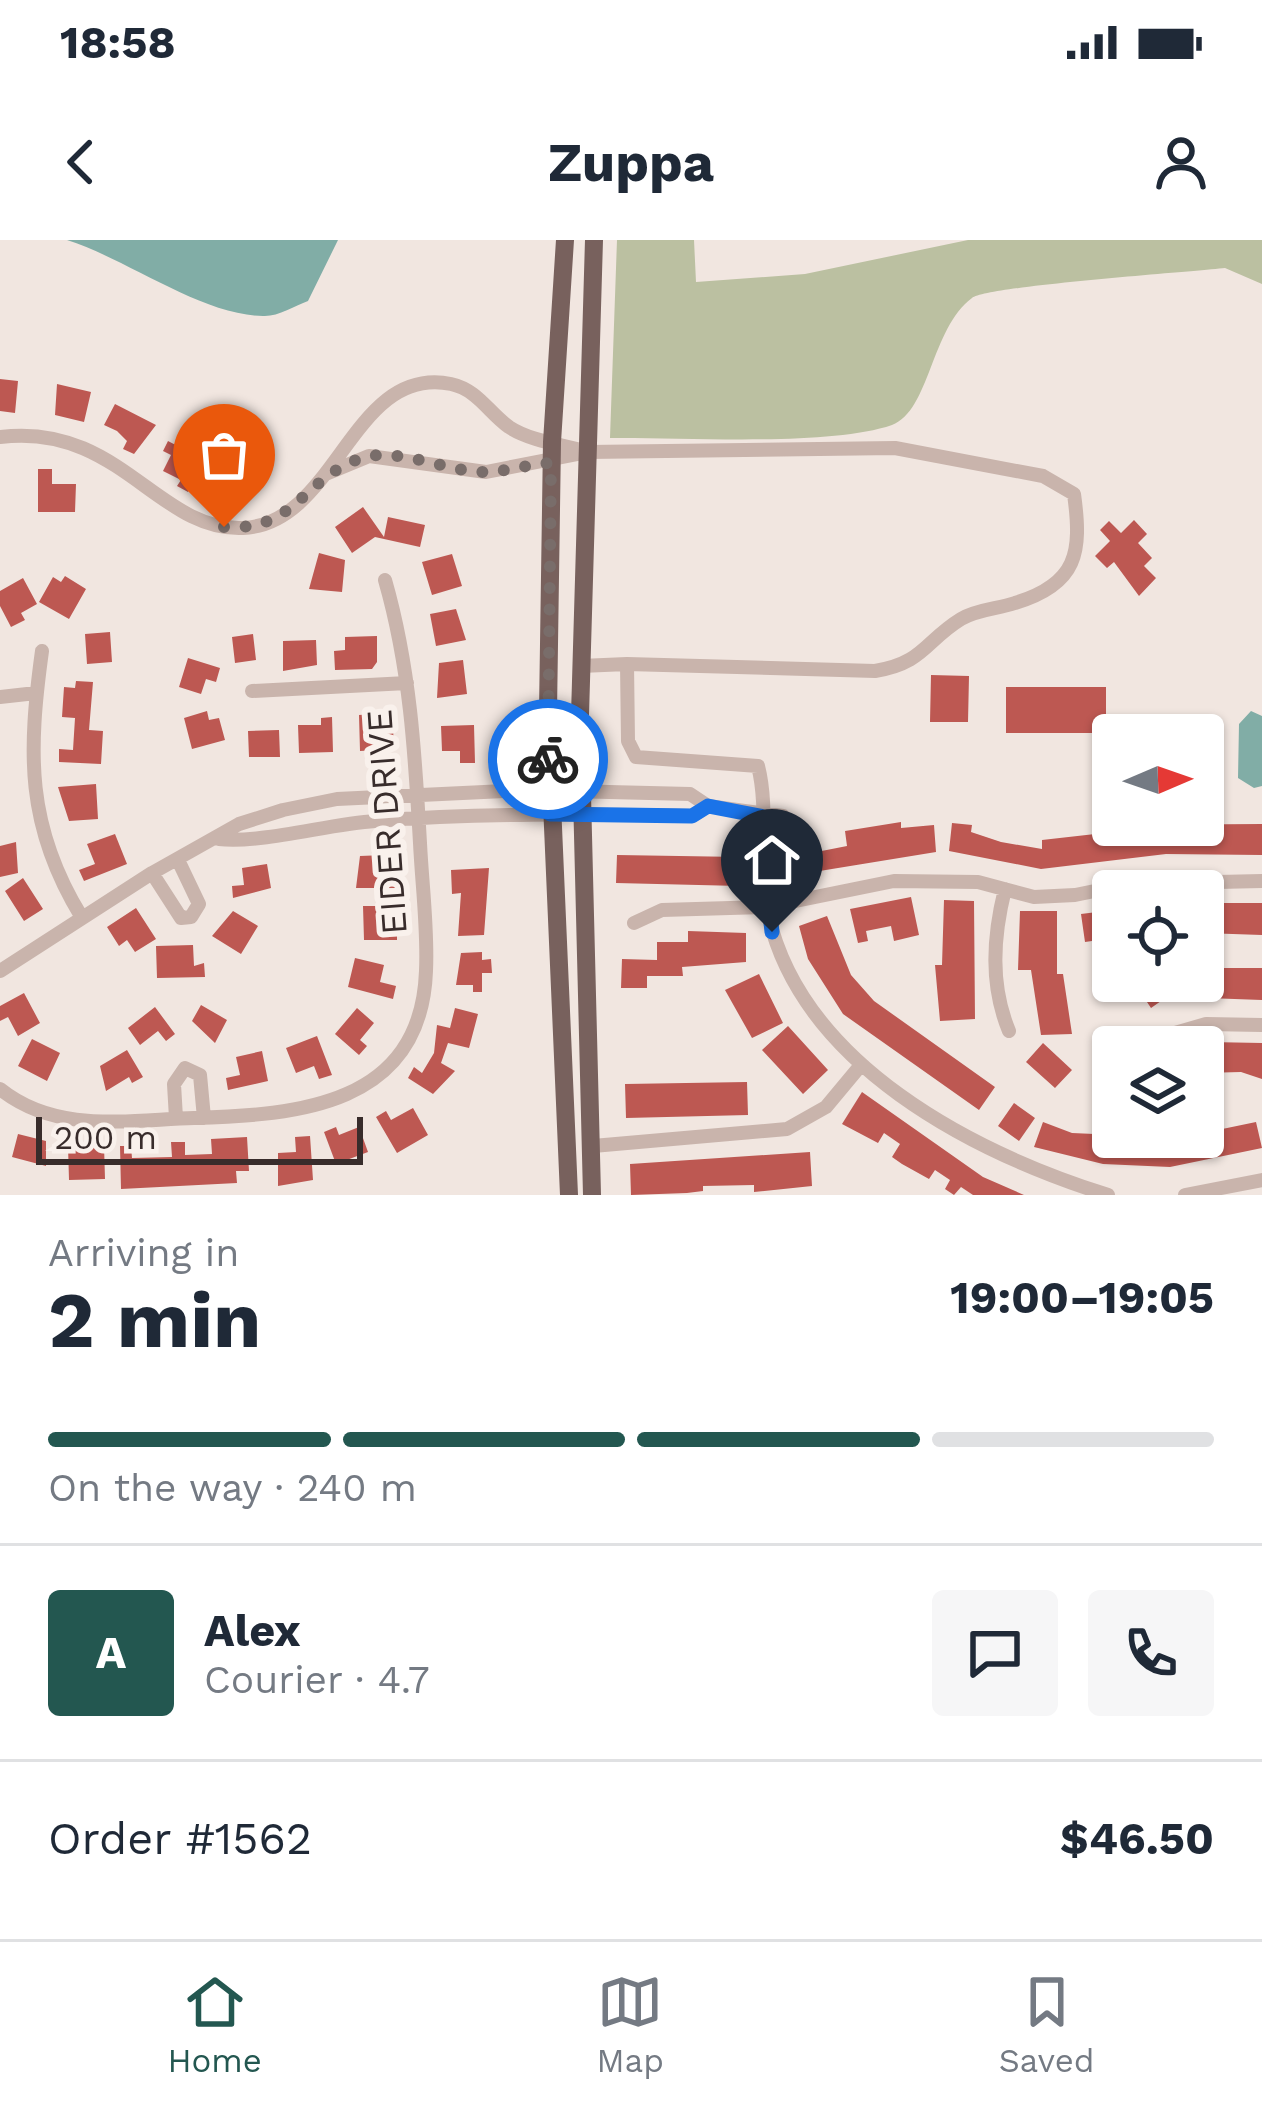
<!DOCTYPE html>
<meta charset="utf-8">
<style>
body{margin:0;font-family:"Work Sans",sans-serif;background:#f6f6f7;color:#1f2937;height:100vh;display:flex;flex-direction:column;font-size:45px;white-space:nowrap}
*{box-sizing:border-box;margin:0}
p{font-size:39px;color:#747a83}
.icon{flex:none;width:66px;height:66px;fill:none;stroke:currentColor;stroke-width:2;stroke-linecap:round;stroke-linejoin:round}
.map{position:relative;height:955px;overflow:hidden}
.sheet{display:flex;flex-direction:column;background:#fff;flex:1}
.sheet>*{flex:none}
.needle{width:78px;rotate:88deg}
.tools{position:absolute;left:1092px;top:474px;display:grid;gap:24px}
.tools a{display:grid;place-items:center;width:132px;height:132px;border-radius:12px;background:#fff;box-shadow:0 3px 9px #0004;font-size:60px}
.scale{position:absolute;left:36px;bottom:30px;width:327px;box-sizing:border-box;padding-left:12px;border:6px solid #382c2b;border-top:0;font-size:33px;line-height:42px;white-space:nowrap;color:#382c2b;-webkit-text-stroke:9px #f9f1ec;paint-order:stroke}
.pin{position:absolute;display:grid;place-items:center;width:102px;height:102px;color:#fff;margin:-123px -51px;border-radius:50% 50% 50% 0;rotate:-45deg;box-shadow:0 0 12px #0007}
.pin .icon{rotate:45deg}
.courier{position:absolute;display:grid;place-items:center;width:120px;height:120px;margin:-60px;border:9px solid #1a73e8;border-radius:50%;background:#fff;color:#222;box-shadow:0 3px 15px #0007}
.head em{font-style:normal;font-weight:700}
.head div{display:flex;flex-direction:column-reverse}
.head{display:flex;align-items:center;justify-content:space-between;height:204px;padding:0 48px}
h1{font-size:78px;font-weight:700;line-height:90px}
.bar{display:grid;grid-template-columns:repeat(4,1fr);gap:18px 12px;align-content:center;height:144px;padding:0 48px}
.bar i{height:15px;border-radius:9px;background:#e0e1e3}
.bar .selected{background:#235750}
.bar p{grid-column:span 4}
.line{display:flex;align-items:center;gap:30px;padding:0 48px;border-top:3px solid #e0e1e3}
.line div{flex:1}
.round{display:grid;place-items:center;flex:none;width:126px;height:126px;border-radius:12px;background:#f6f6f7}
.status{display:flex;justify-content:space-between;align-items:center;height:84px;padding:0 60px;background:#fff;direction:ltr}
.status svg{height:33px;fill:currentColor}
header{display:flex;justify-content:space-between;align-items:center;height:156px;padding:0 48px;background:#fff;font-size:54px;font-weight:700}
.dock{display:flex;justify-content:space-around;align-items:center;height:168px;border-top:3px solid #e0e1e3;background:#fff;font-size:33px;color:#747a83}
.dock a{display:grid;justify-items:center;gap:6px}
.dock .selected{color:#235750}
.map>svg:first-child{display:block}
.green{fill:#bbc0a1}
.water{fill:#81ada6}
.building{fill:#bd5852}
.lines{fill:none;stroke-linecap:round;stroke-linejoin:round}
.minor{stroke:#c9b4ac;stroke-width:14}
.major{stroke:#78615d;stroke-width:18}
.done{stroke:#796d6a;stroke-width:12;stroke-dasharray:0 21.6}
.route{stroke:#1a73e8;stroke-width:15}
.labels{text-anchor:middle;dominant-baseline:central;stroke-width:12;stroke-linejoin:round;paint-order:stroke}
.street-label{font-size:36px;fill:#382c2b;stroke:#f9f1ec}
</style>
<div class="status"><b>18:58</b><svg viewBox="0 0 49 12"><path d="M0 12V9h3v3zM5 12V6h3v6zM10 12V3h3v9zM15 12V0h3v12zM26 1h20v11H26zM47 4h2v5h-2z"/></svg></div>
<header><svg class="icon" aria-label="back" viewBox="0 0 24 24"><path d="M15 5l-7 7 7 7"/></svg>Zuppa<svg class="icon" aria-label="person" viewBox="0 0 24 24"><circle cx="12" cy="8" r="4"/><path d="M4 21q1-7 8-7t8 7"/></svg></header>
<div class="map">
<svg width="1262" height="955" viewBox="0 0 1262 955">
<rect width="100%" height="100%" fill="#f1e6e0"/>
<path class="green" d="M617,0H694L696,42L805,34L968,0H1262V44L1225,28C1190,32 987,46 972,58C931,88 930,171 892,185C828,207 683,197 610,198Z"/>
<path class="water" d="M67,0H338L308,61C295,66 277,77 263,76C201,75 127,19 67,0Z
M1251,471L1262,476V546L1254,548L1238,538L1239,484Z"/>
<path class="building" d="M0,139L18,141L15,173L0,171Z
M57,144L91,152L84,182L55,175Z
M115,164L156,185L134,214L123,209L127,201L117,191L104,185Z
M168,201L204,220L188,252L177,246L181,240L163,231L171,215L163,211Z
M38,229H52V244H76L75,272H38Z
M363,267L384,297L388,277L425,285L420,307L375,297L352,313L335,287Z
M1134,280L1147,294L1138,303L1152,318L1144,326L1156,338L1139,356L1114,322L1107,328L1095,316L1110,301L1100,290L1109,281L1121,293Z
M319,313L345,320L342,352L309,349Z
M452,314L462,346L432,355L422,322Z
M65,336L86,349L69,379L39,362L53,337L61,342Z
M23,338L37,364L21,373L25,380L11,387L0,366V351Z
M456,369L466,400L436,406L430,374Z
M110,392L112,422L87,424L85,394Z
M253,394L256,420L235,423L232,397Z
M377,396V422L372,429L335,430L334,411L345,410V397Z
M316,400L317,425L283,431V401Z
M188,418L220,428L216,442L206,439L201,454L179,447Z
M463,420L467,454L437,458L439,423Z
M931,435L969,436L968,482H930Z
M76,441L93,442L89,490L103,491L101,524L59,522V509L73,510L75,478L62,477L64,447L75,448Z
M1006,447H1106V493H1006Z
M207,471L209,480L219,478L225,500L192,509L184,478Z
M372,474L373,488L393,487L394,509L360,511L359,475Z
M332,477L333,512L299,513L298,485H321V478Z
M474,485L475,523H460V511H442L441,486Z
M279,490L280,517H249L248,491Z
M96,544L98,579L69,581L58,547Z
M901,582V588L934,585L936,612L789,636L786,618L847,606L845,591Z
M952,583L972,585L971,592L1001,602L1042,609V600L1104,593L1103,588L1116,585L1262,584V615L1166,614L1041,629L949,611Z
M115,594L127,624L84,641L79,630L95,624L87,604Z
M16,602L18,633L0,637V606Z
M385,615L386,634H395V648H356L360,616Z
M617,615L741,617L740,646L616,643Z
M267,624L271,648L233,658L232,646L244,645L242,628Z
M489,628L484,695L458,696L461,653L452,654L451,630Z
M23,638L43,669L24,681L5,651Z
M911,657L919,695L894,701L891,686L866,691L868,701L858,703L850,669Z
M944,660L974,661L975,779L940,781L935,725H942Z
M1203,663H1262V695L1203,693Z
M363,666H389V685H397V700H364Z
M136,668L156,699L135,712L127,700L119,706L107,687Z
M1113,670V698L1085,702L1081,674Z
M233,671L258,686L241,714L212,696Z
M1020,671H1057V734H1063L1072,794L1041,795L1031,730H1018Z
M827,676L851,735L874,761L995,847L979,870L843,774L808,719L799,686Z
M688,691L746,693V722L682,727L683,736H647V748H621L622,719L657,720V702H688Z
M193,705L194,726L204,723L205,737L157,738L156,706Z
M482,712V720L491,719L492,733H482V752H473V745H456L461,713Z
M355,718L384,725L380,742L396,746L393,759L348,747Z
M1203,728H1262V760L1179,757V741H1203Z
M759,734L783,783L752,798L725,750Z
M1133,741H1162L1171,754L1151,768Z
M24,753L40,783L18,796L8,777L0,781V766Z
M201,765L227,780L215,803L192,781Z
M155,767L175,794L166,801L158,791L140,805L128,788Z
M357,768L374,783L360,800L367,806L359,815L335,794Z
M455,768L478,774L469,808L448,803L441,823L455,831L433,854L408,838L414,827L422,833L434,813L437,785L450,788Z
M788,786L828,830L803,854L762,810Z
M317,796L332,835L319,839L314,826L296,833L286,808Z
M32,799L60,813L47,841L18,826Z
M1209,802L1262,803V839L1241,832L1203,833V824H1210Z
M1043,803L1072,830L1055,848L1026,822Z
M127,810L143,837L132,843L129,837L106,851L100,826Z
M262,811L268,841L228,850L226,838L240,835L236,817Z
M747,842L748,875L626,878L625,844Z
M862,852L983,937L1024,955H973L961,947L954,955L945,949L950,940L935,930L929,939L902,924L892,917L900,904L884,893L878,903L842,884Z
M1014,863L1035,878L1019,901L998,886Z
M413,868L428,895L397,913L376,877L386,871L391,880Z
M1043,882L1072,893L1162,897V907L1200,903L1203,893L1256,882L1262,908L1170,927L1103,924L1034,907Z
M336,887L339,895L359,887L368,912L336,924L324,892Z
M18,894L46,901V926L12,917Z
M310,896L313,940L278,946V913L296,912L295,897Z
M247,897L249,931H236L237,943L121,949L120,906H131L132,918L172,917L171,902H185V915L212,914L211,899Z
M104,905L105,939L69,940L68,906Z
M810,912L812,946L754,952V945L703,946V951L687,953L631,955L630,924Z"/>
<g class="lines">
<path class="minor" d="M0,197C119,182 158,292 243,288C337,284 352,124 451,144C478,150 488,172 509,187C530,201 564,205 588,212
M328,233L369,216L486,232L588,212L895,208L1043,236L1074,254C1082,312 1078,344 1015,363C998,369 978,369 961,379C925,401 924,423 875,431L627,424
M42,411C28,513 26,586 81,676
M581,426L627,424L628,501L636,517L758,526C770,573 757,626 768,674C802,825 972,912 1108,955
M252,451L407,443
M0,457L36,453
M219,599C259,604 329,584 375,581C480,573 587,574 692,576L708,566
M152,633L181,678L191,677L199,664L178,620
M1005,649C993,697 990,745 1009,791
M634,683L662,670L766,667L894,641L978,642L1034,657L1075,655L1129,644L1262,641
M0,731L152,633L239,584L283,570L337,559L528,550L690,554L708,566L783,576
M1175,793L1206,784L1262,785
M0,849C56,894 127,880 194,878C297,875 421,866 426,731C428,689 422,645 420,603C415,513 410,427 385,340
M176,878L174,844L185,828L200,835L204,878
M593,906L787,889L826,867L861,825
M1185,955L1262,940"/>
<path class="major" d="M565,0L552,202L548,472L569,955
M592,955L580,475L594,0"/>
</g>
<g class="lines">
<path class="done" d="M224,287C294,292 302,240 359,219C397,205 447,233 487,232C508,231 530,224 551,223L548,519"/>
<path class="route" d="M548,519L550,574L692,576L708,566L760,576L772,692"/>
</g>
<g class="labels">
<g class="street-label">
<text transform="translate(387 582) rotate(-94)">EIDER DRIVE</text>
</g>
</g>
</svg>
<div class="tools">
<a><svg class="needle" viewBox="-14 -14 28 28"><path d="M0-13l5 13h-10z" fill="#e53935"/><path d="M0 13l5-13h-10z" fill="#747a83"/></svg></a>
<a><svg class="icon" aria-label="locate" viewBox="0 0 24 24"><circle cx="12" cy="12" r="6"/><path d="M12 2v4M12 18v4M2 12h4M18 12h4"/></svg></a>
<a><svg class="icon" aria-label="layers" viewBox="0 0 24 24"><path d="M12 4l9 5-9 5-9-5zM3 14l9 5 9-5"/></svg></a>
</div>
<div class="scale">200 m</div>
<div class="pin" style="left:224px;top:287px;background:#ea580c"><svg class="icon" aria-label="bag" viewBox="0 0 24 24"><path d="M5 8h14l-1 12H6zM9 8a3 3 0 0 1 6 0"/></svg></div>
<div class="pin" style="left:772px;top:692px;background:#1f2937"><svg class="icon" aria-label="home" viewBox="0 0 24 24"><path d="M3 11l9-7 9 7M6 9v11h12V9"/></svg></div>
<div class="courier" style="left:548px;top:519px"><svg class="icon" aria-label="bike" viewBox="0 0 24 24"><circle cx="6" cy="16" r="4"/><circle cx="18" cy="16" r="4"/><path d="M6 16l4-8h5l3 8M10 8l3 8H6M13 5h3"/></svg></div>
</div>
<section class="sheet">
<div class="head"><div><h1>2 min</h1><p>Arriving in</p></div><em>19:00–19:05</em></div>
<div class="bar"><i class="selected"></i><i class="selected"></i><i class="selected"></i><i></i><p>On the way · 240 m</p></div>
<div class="line" style="height:216px"><b class="round" style="background:#235750;color:#fff">A</b><div><b>Alex</b><p>Courier · 4.7</p></div><a class="round"><svg class="icon" aria-label="chat" viewBox="0 0 24 24"><path d="M4 5h16v11H9l-5 4z"/></svg></a><a class="round"><svg class="icon" aria-label="phone" viewBox="0 0 24 24"><path d="M5 4h4l2 5-3 2q2 4 5 5l2-3 5 2v4C11 20 4 13 5 4z"/></svg></a></div>
<div class="line" style="height:156px"><div>Order #1562</div><b>$46.50</b></div>
</section>
<nav class="dock">
<a class="selected"><svg class="icon" aria-label="home" viewBox="0 0 24 24"><path d="M3 11l9-7 9 7M6 9v11h12V9"/></svg>Home</a>
<a><svg class="icon" aria-label="map" viewBox="0 0 24 24"><path d="M3 6l6-2 6 2 6-2v14l-6 2-6-2-6 2zM9 4v14M15 6v14"/></svg>Map</a>
<a><svg class="icon" aria-label="saved" viewBox="0 0 24 24"><path d="M7 4h10v16l-5-4-5 4z"/></svg>Saved</a>
</nav>
